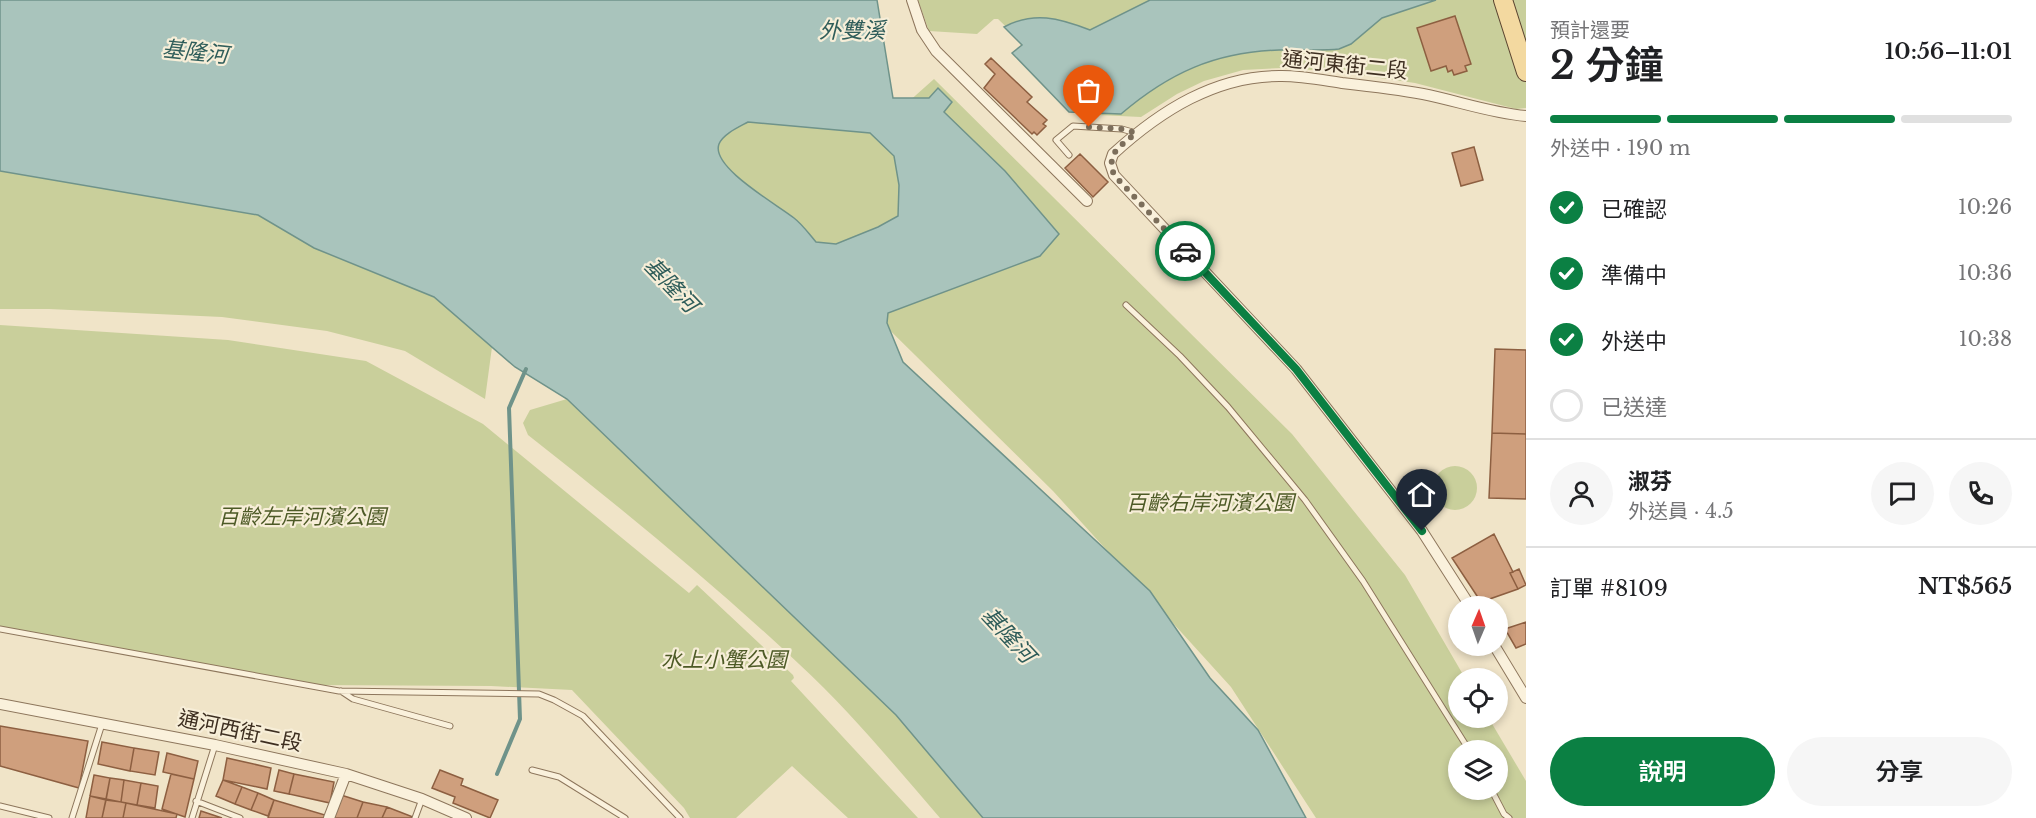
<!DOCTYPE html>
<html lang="zh-TW">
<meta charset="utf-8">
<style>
body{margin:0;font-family:"Libre Baskerville","Noto Sans TC",serif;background:#f6f6f6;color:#202124;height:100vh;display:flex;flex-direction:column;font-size:22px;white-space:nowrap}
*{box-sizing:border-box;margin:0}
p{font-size:20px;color:#757577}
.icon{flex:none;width:33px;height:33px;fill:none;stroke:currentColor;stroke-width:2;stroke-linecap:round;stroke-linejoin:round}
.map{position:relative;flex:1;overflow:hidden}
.side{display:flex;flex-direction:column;background:#fff;width:510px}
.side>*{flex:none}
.needle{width:39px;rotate:2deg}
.fabs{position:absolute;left:1448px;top:596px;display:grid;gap:12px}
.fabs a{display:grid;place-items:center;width:60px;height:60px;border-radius:50%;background:#fff;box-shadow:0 3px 9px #0003;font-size:30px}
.pin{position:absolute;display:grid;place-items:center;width:51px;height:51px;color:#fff;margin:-62px -26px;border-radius:50% 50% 50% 0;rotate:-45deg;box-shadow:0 0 6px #0007}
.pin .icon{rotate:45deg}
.courier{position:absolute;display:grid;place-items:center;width:60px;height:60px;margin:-30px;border:4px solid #0b8043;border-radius:50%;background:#fff;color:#222;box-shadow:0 2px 8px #0007}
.summary em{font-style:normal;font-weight:600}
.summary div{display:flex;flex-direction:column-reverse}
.summary{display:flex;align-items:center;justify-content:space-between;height:102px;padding:0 24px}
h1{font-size:39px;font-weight:600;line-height:45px}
.bar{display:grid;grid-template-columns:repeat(4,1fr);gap:9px 6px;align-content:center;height:72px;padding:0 24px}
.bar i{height:8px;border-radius:4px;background:#e0e0e0}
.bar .current{background:#0b8043}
.bar p{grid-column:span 4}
.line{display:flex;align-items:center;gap:15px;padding:0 24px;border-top:2px solid #e0e0e0}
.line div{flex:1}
.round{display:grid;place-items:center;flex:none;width:63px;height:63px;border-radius:32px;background:#f6f6f6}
ol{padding:0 24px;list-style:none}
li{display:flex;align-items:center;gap:18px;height:66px}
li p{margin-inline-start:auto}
li .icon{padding:6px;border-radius:50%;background:#0b8043;color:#fff;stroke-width:4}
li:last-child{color:#757577}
li i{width:33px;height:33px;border:3px solid #e0e0e0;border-radius:50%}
.cta{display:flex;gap:12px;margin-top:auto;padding:12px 24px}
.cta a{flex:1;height:69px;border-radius:36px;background:#0b8043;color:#fff;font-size:24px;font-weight:600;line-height:69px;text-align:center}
.cta a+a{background:#f6f6f6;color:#202124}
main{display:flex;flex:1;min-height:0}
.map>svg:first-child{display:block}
.green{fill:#c9cf9b;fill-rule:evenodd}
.water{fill:#a9c4bc;stroke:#6f938a;stroke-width:1.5;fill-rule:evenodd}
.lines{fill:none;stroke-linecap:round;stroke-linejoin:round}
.stream{stroke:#6f938a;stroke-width:4}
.building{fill:#cf9f7d;stroke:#8d5f41;stroke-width:1.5}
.service-casing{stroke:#8d765c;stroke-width:7}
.minor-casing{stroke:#8d765c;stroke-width:12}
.primary-casing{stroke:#5b4430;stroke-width:20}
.service{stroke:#faf1dc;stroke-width:5}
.minor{stroke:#faf1dc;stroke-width:10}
.primary{stroke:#f3d9a0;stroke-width:18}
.done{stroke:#7c6e5b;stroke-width:6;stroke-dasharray:0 10.8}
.route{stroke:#0b8043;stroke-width:8}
.labels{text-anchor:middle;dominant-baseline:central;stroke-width:4.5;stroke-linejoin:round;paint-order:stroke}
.street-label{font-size:21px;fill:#3d2e20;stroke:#f7eed8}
.park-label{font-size:21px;font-style:italic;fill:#4d5a26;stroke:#f7eed8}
.water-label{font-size:22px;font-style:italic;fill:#2f5d5a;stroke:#f7eed8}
</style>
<main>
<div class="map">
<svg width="1526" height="818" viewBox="0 0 1526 818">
<rect width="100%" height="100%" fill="#f0e4c8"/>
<path class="green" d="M918,0H1526V108L1516,109L1415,83L1331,71L1281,68L1243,70L1204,81L1177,94L1141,117L1098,115L998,19H994L977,34L929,31Z
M934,79L1292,434L1405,575L1465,678H1458V717H1488L1526,781V818H1316L1231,687L1053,491L710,153L727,131L752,114L897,112ZM1458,750H1497V789H1458Z
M0,171L258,215L314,248L434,297L492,347L485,399L405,351L327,331L222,317L49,309H0Z
M0,325L228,340L366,361L483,424L689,593L697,585L793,675L794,678L791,681L918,818H848L792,766L736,818H690L684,808L572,690L491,686L314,685L0,628Z
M567,399L896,715L983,818H940C895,766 850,711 799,664C713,583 621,508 528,435L523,423L530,410Z
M1433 488a22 22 0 1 1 44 0a22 22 0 1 1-44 0Z"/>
<path class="water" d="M0,0H877L893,98H929L938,88L952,102L944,112L1005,171L1059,234L1040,256L888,313L887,323L903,362L1150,591L1210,678L1258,730L1306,818H983L896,715L567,399L515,367L434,297L314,248L258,215L0,171ZM748,122L870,133L894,156L899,185L898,216L878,227L836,244L816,242C809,234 803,225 794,218C778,205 710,167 719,144C723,134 739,127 748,122Z
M1150,0H1436L1382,18L1351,44L1339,49C1319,51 1299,49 1279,50C1215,52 1169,73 1121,114L1069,112L1012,53L1022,45L1004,27C1034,11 1059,18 1090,30Z"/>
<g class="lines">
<path class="stream" d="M497,774L520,719L509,408L526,369"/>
</g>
<path class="building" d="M1455,16L1471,64L1465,66L1467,71L1454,75L1452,70L1448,72L1446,66L1431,71L1417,28Z
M991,58L1032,97L1027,102L1047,120L1043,124L1046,126L1037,135L1034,132L1032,134L984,88L995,74L985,64Z
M1474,147L1483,180L1461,186L1452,153Z
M1080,154L1108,182L1093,197L1065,168Z
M1495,349L1526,350V434L1492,433Z
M1492,433L1526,434V499L1489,498Z
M1494,534L1513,572L1510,573L1518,589L1481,602L1452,558Z
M1519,569L1526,585L1518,589L1510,573Z
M1526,622V644L1516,648L1505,629Z
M0,726L88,741L79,788L0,766Z
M102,742L134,748L130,771L98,764Z
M134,748L159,752L155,775L130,771Z
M167,753L198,761L194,779L163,772Z
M227,758L271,768L267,789L223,780Z
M279,770L294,774L289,794L274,791Z
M440,770L463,779L461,785L498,800L490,818L453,803L455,797L432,788Z
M171,774L194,779L185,817L162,809Z
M294,774L334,782L330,803L289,794Z
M94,775L110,778L106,799L90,796Z
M110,778L124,780L121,802L106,800Z
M124,780L141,783L137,805L121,802Z
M223,780L242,787L235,804L216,796Z
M141,783L158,786L155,808L137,805Z
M242,787L258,793L251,810L235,804Z
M258,793L274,800L268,816L251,810Z
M341,795L363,802L357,818H332Z
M90,796L106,800L102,818H86Z
M106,799L126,803L123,818H102Z
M274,800L325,815V818H268Z
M363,802L387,807L382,818H357Z
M126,803L177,814L176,818H123Z
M387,807L413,817L412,818H382Z
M201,811L222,818H199Z"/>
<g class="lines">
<g class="service-casing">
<path id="service" d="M1069,155L1056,140L1073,126L1122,129L1136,133
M1126,305L1180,356L1228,407L1305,500L1363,581L1469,750
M0,629L339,691L539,694L554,700L583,716L680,818
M341,691L353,699L450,726
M532,770L559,777L625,818
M1491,789L1504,814L1509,818
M196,801L240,818
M0,806L49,818
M72,818L102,724
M192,818L215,745
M415,818L422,799"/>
</g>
<g class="minor-casing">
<path id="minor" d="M912,0L922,30L936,51L1087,201
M1470,606L1422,531L1296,369L1114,175L1110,163L1113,154C1160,111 1216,75 1282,76C1302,76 1322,80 1342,83C1369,86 1396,89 1423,94C1458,101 1491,113 1526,116
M1494,645L1526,698
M0,704L215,745L346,774L422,799L466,818
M329,818L346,774"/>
</g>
<g class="primary-casing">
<path id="primary" d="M1503,0L1526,72"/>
</g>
<use href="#service" class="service"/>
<use href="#minor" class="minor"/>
<use href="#primary" class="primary"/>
</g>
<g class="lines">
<path class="done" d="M1089,127L1122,129L1136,133C1120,147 1106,152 1114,175L1185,251"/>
<path class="route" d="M1185,251L1296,369L1422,531"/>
</g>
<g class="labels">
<g class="street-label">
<text transform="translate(1345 65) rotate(6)">通河東街二段</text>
<text transform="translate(240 731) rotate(12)">通河西街二段</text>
</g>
<g class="park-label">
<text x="1210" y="503">百齡右岸河濱公園</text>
<text x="302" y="517">百齡左岸河濱公園</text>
<text x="724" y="660">水上小蟹公園</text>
</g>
<g class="water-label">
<text x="852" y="30">外雙溪</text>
<text transform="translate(195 52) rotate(6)">基隆河</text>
<text transform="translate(671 285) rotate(46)">基隆河</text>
<text transform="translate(1008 635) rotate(47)">基隆河</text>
</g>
</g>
</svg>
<div class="fabs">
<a><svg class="needle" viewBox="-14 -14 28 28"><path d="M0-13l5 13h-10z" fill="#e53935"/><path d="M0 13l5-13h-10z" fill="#757577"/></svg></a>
<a><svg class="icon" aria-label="locate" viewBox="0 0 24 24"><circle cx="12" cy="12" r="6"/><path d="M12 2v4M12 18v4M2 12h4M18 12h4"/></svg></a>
<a><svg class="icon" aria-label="layers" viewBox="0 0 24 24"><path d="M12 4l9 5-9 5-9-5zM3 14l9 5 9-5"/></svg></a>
</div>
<div class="pin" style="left:1089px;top:127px;background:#ea580c"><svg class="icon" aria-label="bag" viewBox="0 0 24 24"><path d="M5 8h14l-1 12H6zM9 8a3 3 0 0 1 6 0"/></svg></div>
<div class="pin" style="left:1422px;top:531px;background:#1f2937"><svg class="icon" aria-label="home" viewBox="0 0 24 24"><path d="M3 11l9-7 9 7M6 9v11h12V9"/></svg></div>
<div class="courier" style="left:1185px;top:251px"><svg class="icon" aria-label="car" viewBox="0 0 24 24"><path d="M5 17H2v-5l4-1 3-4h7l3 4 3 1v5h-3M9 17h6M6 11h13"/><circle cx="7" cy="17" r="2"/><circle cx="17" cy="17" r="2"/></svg></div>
</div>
<section class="side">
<div class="summary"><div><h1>2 分鐘</h1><p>預計還要</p></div><em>10:56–11:01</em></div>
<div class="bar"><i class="current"></i><i class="current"></i><i class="current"></i><i></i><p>外送中 · 190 m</p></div>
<ol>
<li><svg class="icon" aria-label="check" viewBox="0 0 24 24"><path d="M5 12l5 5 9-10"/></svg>已確認<p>10:26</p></li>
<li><svg class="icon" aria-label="check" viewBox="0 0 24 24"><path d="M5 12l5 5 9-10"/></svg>準備中<p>10:36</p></li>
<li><svg class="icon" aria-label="check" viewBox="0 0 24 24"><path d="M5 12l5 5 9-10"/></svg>外送中<p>10:38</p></li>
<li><i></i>已送達</li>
</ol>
<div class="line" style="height:108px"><a class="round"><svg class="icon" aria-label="person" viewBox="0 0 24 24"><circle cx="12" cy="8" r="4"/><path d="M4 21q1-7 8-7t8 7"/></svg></a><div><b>淑芬</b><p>外送員 · 4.5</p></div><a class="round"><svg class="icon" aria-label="chat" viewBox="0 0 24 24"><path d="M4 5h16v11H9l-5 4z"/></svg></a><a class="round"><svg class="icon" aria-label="phone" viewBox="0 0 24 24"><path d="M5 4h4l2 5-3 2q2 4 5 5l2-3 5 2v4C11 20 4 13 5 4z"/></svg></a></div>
<div class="line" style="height:78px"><div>訂單 #8109</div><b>NT$565</b></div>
<div class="cta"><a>說明</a><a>分享</a></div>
</section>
</main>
